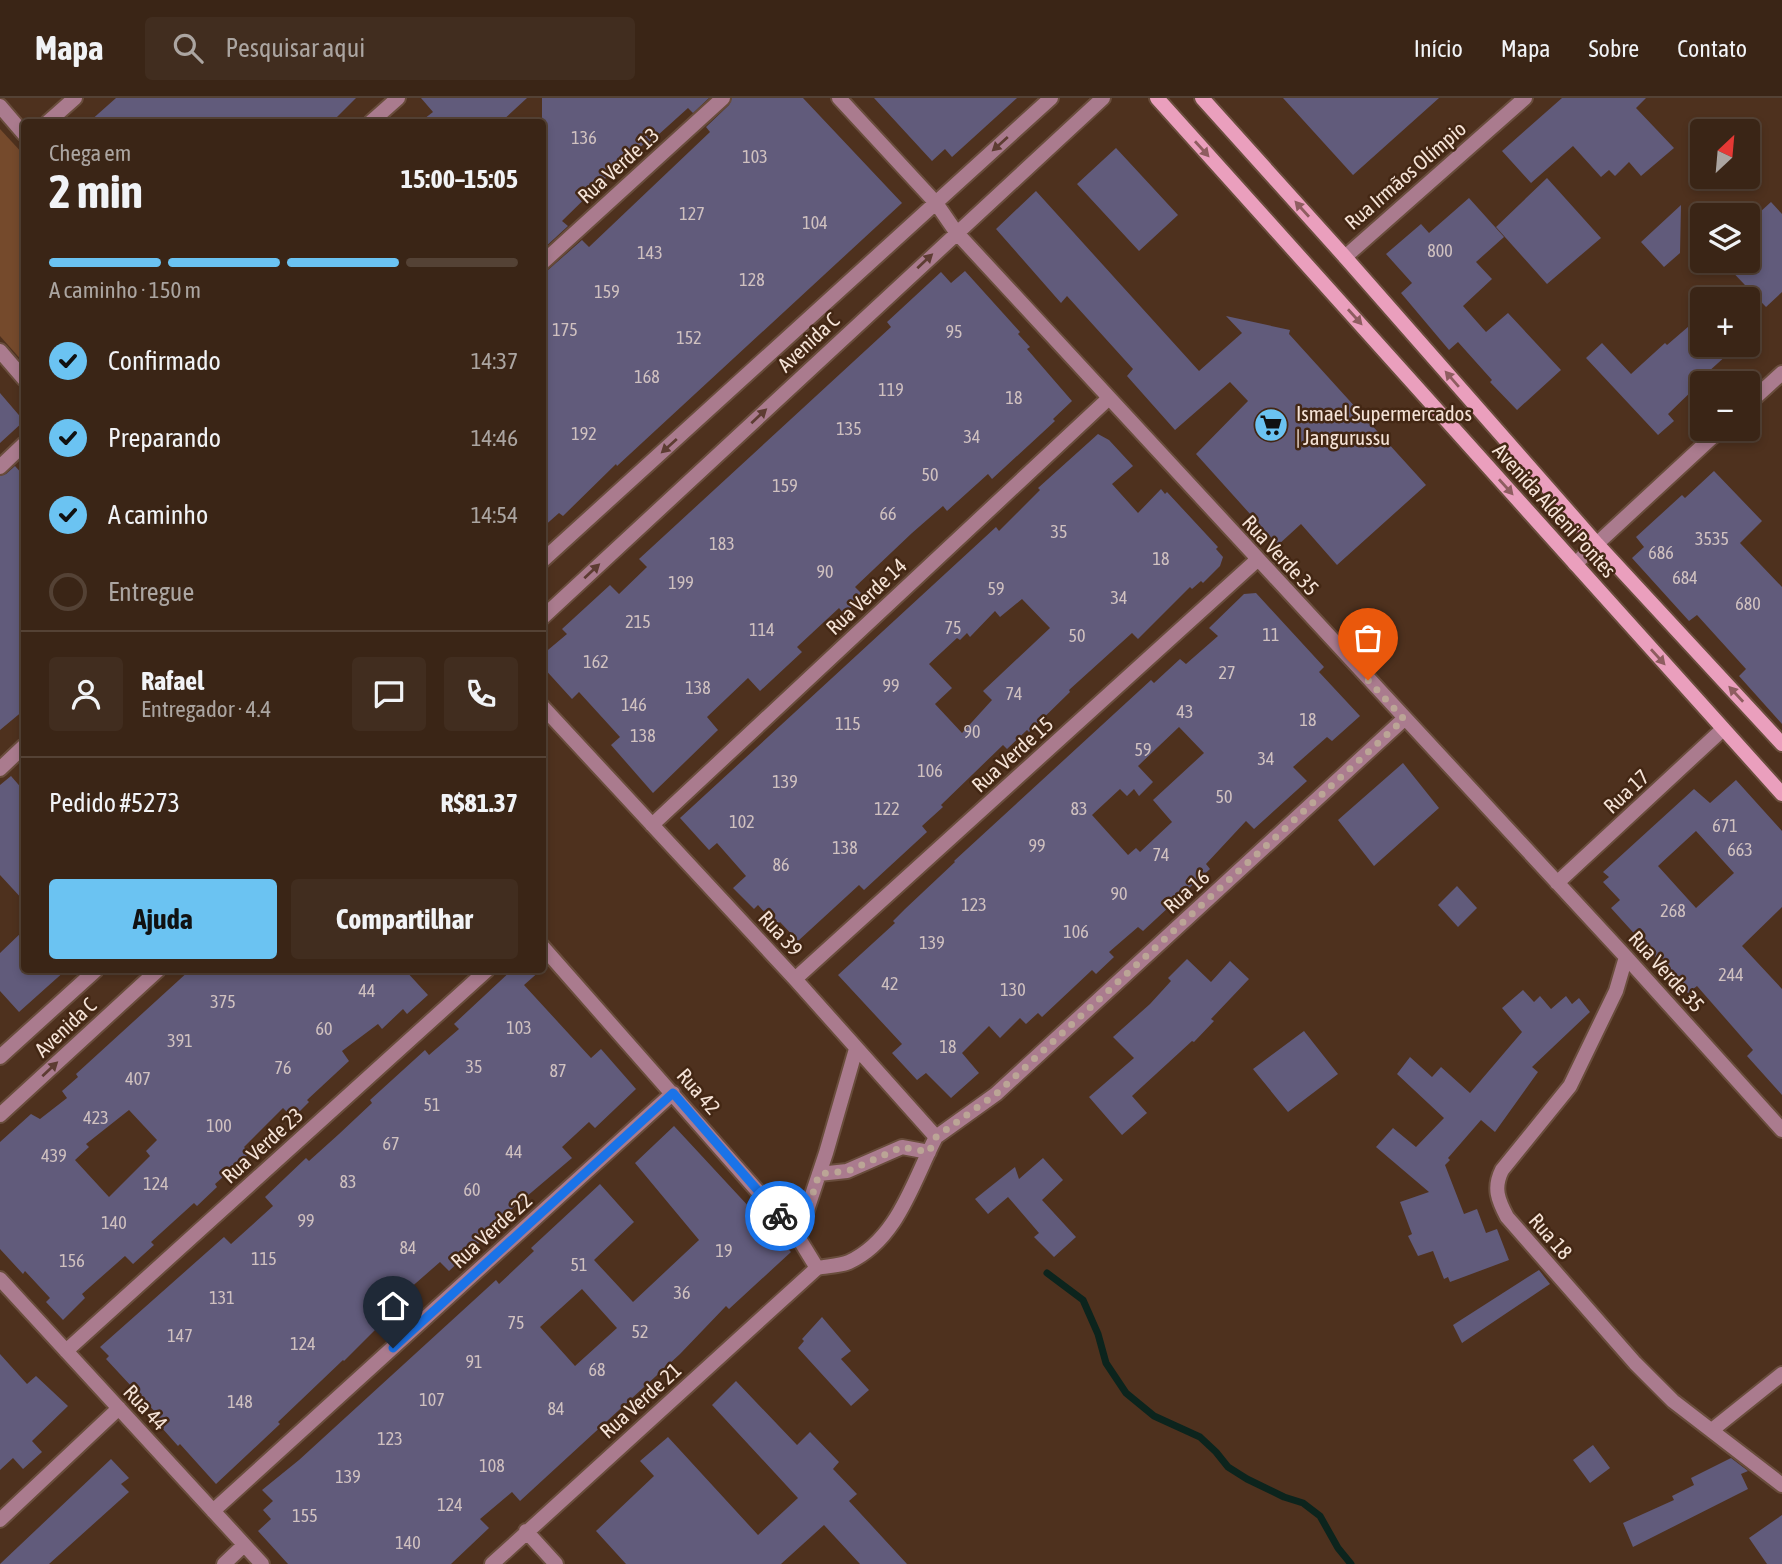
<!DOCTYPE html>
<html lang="pt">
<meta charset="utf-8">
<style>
body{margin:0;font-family:"Asap Condensed",sans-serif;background:#412d1f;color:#f1f3f6;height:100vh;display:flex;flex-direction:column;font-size:26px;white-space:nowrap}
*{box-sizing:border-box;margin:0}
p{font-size:23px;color:#aba5a1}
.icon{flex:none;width:38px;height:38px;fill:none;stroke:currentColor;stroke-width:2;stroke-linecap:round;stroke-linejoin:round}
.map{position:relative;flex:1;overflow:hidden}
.sheet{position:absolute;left:21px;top:21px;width:525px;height:854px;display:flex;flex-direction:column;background:#3a2516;border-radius:7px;box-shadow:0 4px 10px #0003,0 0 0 2px #544235}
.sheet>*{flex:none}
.needle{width:46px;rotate:26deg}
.controls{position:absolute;left:1690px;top:21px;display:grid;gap:14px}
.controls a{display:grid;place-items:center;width:70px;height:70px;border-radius:7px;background:#3a2516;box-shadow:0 4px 10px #0003,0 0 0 2px #544235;font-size:35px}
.pin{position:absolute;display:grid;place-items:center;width:60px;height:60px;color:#fff;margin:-72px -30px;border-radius:50% 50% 50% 0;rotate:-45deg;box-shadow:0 0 7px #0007}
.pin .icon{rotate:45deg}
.courier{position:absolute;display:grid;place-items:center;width:70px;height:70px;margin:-35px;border:5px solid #1a73e8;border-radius:50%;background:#fff;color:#222;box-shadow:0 2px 9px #0007}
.overview em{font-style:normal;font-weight:700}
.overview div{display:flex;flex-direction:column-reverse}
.overview{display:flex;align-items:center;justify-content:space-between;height:119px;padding:0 28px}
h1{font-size:46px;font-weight:700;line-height:52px}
.bar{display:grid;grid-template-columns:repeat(4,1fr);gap:10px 7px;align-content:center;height:84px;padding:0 28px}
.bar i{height:9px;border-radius:5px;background:#544235}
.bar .on{background:#6bc3f2}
.bar p{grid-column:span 4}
.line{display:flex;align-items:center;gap:18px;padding:0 28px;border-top:2px solid #544235}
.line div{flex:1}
.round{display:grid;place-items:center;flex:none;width:74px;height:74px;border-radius:7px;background:#412d1f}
ol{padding:0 28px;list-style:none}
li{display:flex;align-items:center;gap:21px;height:77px}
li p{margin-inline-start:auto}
li .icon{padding:7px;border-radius:50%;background:#6bc3f2;color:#111;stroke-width:4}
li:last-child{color:#aba5a1}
li i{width:38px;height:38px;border:4px solid #544235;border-radius:50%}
.button{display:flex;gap:14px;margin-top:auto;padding:14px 28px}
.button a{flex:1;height:80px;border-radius:7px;background:#6bc3f2;color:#111;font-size:28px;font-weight:700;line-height:80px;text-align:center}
.button a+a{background:#412d1f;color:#f1f3f6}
header{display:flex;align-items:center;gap:42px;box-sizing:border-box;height:98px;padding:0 35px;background:#3a2516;border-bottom:2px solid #544235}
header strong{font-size:33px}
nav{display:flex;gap:38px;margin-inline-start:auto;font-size:24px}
.search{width:490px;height:63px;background:#412d1f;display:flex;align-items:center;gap:18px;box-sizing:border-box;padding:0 24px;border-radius:7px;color:#aba5a1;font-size:26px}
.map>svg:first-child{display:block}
.green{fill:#754a2c}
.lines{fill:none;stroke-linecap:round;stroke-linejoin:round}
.stream{stroke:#0c241d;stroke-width:7}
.building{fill:#615b7b;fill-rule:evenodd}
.street-casing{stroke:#694d3c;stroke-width:18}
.secondary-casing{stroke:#694d3c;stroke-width:18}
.street{stroke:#aa7b8e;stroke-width:14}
.secondary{stroke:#ea9fbd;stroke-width:14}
.oneway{fill:#5d3c32}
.oneway2{fill:#8e5d60}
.done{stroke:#bba596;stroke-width:7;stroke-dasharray:0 12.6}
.route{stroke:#1a73e8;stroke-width:9}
.labels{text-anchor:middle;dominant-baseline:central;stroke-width:5;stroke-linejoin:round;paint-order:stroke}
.number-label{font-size:18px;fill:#d0c1c0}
.street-label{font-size:21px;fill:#f5e3d7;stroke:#432714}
.poi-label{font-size:21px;fill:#f5e3d7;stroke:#432714;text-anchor:start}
</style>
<header>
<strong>Mapa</strong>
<div class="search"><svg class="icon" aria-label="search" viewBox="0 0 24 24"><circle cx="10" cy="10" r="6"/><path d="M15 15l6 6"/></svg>Pesquisar aqui</div>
<nav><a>Início</a><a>Mapa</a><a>Sobre</a><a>Contato</a></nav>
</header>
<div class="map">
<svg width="1782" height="1466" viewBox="0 0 1782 1466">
<rect width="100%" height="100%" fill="#4e311e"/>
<path class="green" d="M0,31L24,57V265L0,238Z"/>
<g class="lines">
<path class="stream" d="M1047,1175L1083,1202L1098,1236L1106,1265L1126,1295L1154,1318L1200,1339L1216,1354L1228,1369L1247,1381L1284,1399L1303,1405L1320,1418L1338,1450L1351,1466"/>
</g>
<path class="building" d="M116,0H356L332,24H89Z
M421,0H527L501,24H420L433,14Z
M542,0H709L693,15L688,10L647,47L645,45L611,75L562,123L568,128L542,152Z
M732,0H803L902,105L617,368L616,366L563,418L559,415L542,430V174L548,172L582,142L589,149L710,34L706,29L729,7Z
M874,0H1017L952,59L945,51L932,63Z
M1283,0H1439L1353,77Z
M1562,0H1646L1636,10L1674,50L1641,78L1629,64L1615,78L1609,72L1601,79L1573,48L1531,85L1502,53Z
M1116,50L1178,117L1139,153L1077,86Z
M1547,80L1601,140L1547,186L1496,129Z
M1036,93L1199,273L1242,235L1226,218L1290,232L1289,236L1426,387L1337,467L1301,426L1278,447L1196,356L1248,303L1230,284L1175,332L1127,278L1133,271L1067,198L1061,205L996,131Z
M1469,100L1504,139L1476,164L1492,181L1463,208L1486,234L1508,215L1561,272L1517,312L1490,284L1492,282L1458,244L1449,252L1401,195L1412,185L1386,156L1421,126L1429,135Z
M1771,104L1782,116V194L1766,209L1722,163H1748V125Z
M1681,107L1680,155L1664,169L1641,144Z
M965,173L1020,234L1018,236L1030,249L1027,251L1072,303L1053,321L1055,323L992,381L988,376L947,413L943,408L912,435L855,489L864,498L844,516L839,510L797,549L802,554L760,593L748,580L707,619L718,632L653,695L611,647L620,639L579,594L572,601L542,568V557L567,536L562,531L610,487L619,496L647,469L639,461L891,229L887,224L941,174L951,185Z
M1703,216V247H1738L1697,284L1699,286L1668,316L1674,323L1658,337L1586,260L1602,245L1631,276L1665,245L1667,247Z
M0,295L24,323L0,345Z
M1098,336L1109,342L1133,368L1112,386L1138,415L1161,391L1165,396L1167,394L1218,449L1216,451L1223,459L1220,468L1203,485L1201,483L1192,491L1190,489L1138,541L1132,535L1069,592L1070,594L1029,634L1027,632L1007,651L1003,647L941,707L943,709L922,728L927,734L864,792L859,787L798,843L780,824L777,828L758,807L754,811L733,790L746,778L717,745L709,752L680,720L996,429L999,433L1040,392L1038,390ZM1022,501L1050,530L983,593L992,602L962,635L935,606L952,590L929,566L957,540L960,542L967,535L970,539L995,513L1000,519Z
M15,368L24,378V612L0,632V378L6,376Z
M1714,373L1762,423L1740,445L1782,489V626L1739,578L1746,571L1697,517L1689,523L1632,460L1644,449L1636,439L1682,397L1685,400Z
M1256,495L1324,569L1319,574L1360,618L1332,643L1327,639L1293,669L1307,683L1254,731L1246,723L1206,766L1210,771L1143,833L1138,829L1109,854L1114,859L1096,876L1092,872L1042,919L1038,915L1026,926L1020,920L1000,940L989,928L962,955L979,975L951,1000L926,975L917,982L892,955L902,946L838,877L895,825L893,823L905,811L955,764L954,763L1151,582L1154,585L1180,561L1186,566L1218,538L1209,530L1244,496ZM1179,629L1204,655L1153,702L1172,724L1140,754L1136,750L1128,757L1092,717L1120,691L1127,698L1134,691L1139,698L1153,684L1138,668Z
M1403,665L1439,710L1374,768L1338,722Z
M11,678L24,693V803L0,777V687Z
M1736,682L1782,733V809L1742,848L1782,891V997L1747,958L1753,952L1697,888L1688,895L1611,810L1620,802L1603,784L1609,779L1603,774L1694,691L1710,705ZM1696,733L1734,775L1696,810L1658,768Z
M1457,788L1477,810L1458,829L1438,807Z
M24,832V872H66L19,914L0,893V855Z
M1187,861L1211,884L1230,863L1249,881L1211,921L1214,923L1194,944L1192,943L1132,998L1147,1015L1122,1037L1089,999L1134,960L1113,939L1150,906L1171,883L1168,880Z
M190,872H405L428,897L407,916L403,911L382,931L378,926L342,953L349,963L307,1002L309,1004L293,1020L283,1010L244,1049L250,1055L215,1086L217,1089L197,1108L194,1105L151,1144L154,1147L133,1166L125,1158L82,1196L85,1200L63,1222L46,1204L50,1200L25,1173L23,1176L0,1151V1044L31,1016L40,1021L67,1000L62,993L78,979L76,976ZM129,1012L157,1042L146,1053L150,1058L109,1099L75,1062L89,1049L86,1046Z
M512,872H541L524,887L591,960L601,951L636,991L595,1030L589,1024L562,1049L572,1060L507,1115L509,1117L449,1173L440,1164L408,1192L417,1201L386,1229L382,1225L344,1263L343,1262L278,1324L280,1326L216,1386L180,1346L178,1348L154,1321L158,1317L106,1261L109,1258L100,1249L224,1139L231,1146L273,1108L265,1099L306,1060L309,1063L339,1036L372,1005L370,1002L425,952L429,957L459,931L454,926Z
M1523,892L1534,904L1540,898L1551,911L1566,898L1572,906L1579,900L1590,914L1532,969L1538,974L1495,1034L1481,1022L1448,1060L1450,1062L1445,1067L1464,1116L1477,1111L1486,1135L1497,1131L1509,1162L1450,1184L1448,1179L1444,1181L1433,1153L1418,1158L1408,1138L1412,1136L1400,1104L1429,1094L1376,1049L1393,1030L1416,1049L1444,1020L1397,976L1410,959L1432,979L1441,969L1470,995L1522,934L1502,910Z
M1304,933L1338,976L1288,1014L1253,971Z
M674,1028L791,1154L729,1211L726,1208L680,1256L520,1403L512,1394L480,1421L489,1430L451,1466H288L258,1433L271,1421L263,1412L273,1403L262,1392L299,1362L496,1182L499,1186L534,1153L531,1150L600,1086L634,1124L594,1162L633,1204L699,1142L635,1065ZM582,1191L617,1230L575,1268L540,1229Z
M1043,1060L1063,1082L1042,1102L1076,1139L1054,1159L1034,1139L1039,1135L1008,1099L988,1116L975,1101L1015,1069L1019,1081Z
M1539,1172L1550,1186L1462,1245L1453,1227Z
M822,1219L851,1253L841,1261L869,1292L851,1308L798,1250L804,1243L802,1241Z
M0,1256L27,1286L36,1278L68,1308L32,1343L42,1354L23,1371L13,1360L0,1372Z
M736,1283L797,1347L810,1334L839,1364L833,1371L857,1396L849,1403L907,1466H860L824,1427L781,1466H626L596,1433L654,1378L640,1363L668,1339L758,1437L798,1400L712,1307Z
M1593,1347L1610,1370L1590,1385L1573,1362Z
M1731,1360L1748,1373L1741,1376L1748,1391L1633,1449L1623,1425L1674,1402L1672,1398L1694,1387L1691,1380Z
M111,1361L129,1380L121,1386L129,1394L49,1466H0Z
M1782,1417V1466H1767L1749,1440Z"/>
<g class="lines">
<g class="street-casing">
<path id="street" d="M839,0L936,105L956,134L1626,859L1782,1032
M0,8L24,36
M48,24L75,0
M371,24L398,0
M1345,159L1525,0
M542,165L723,0
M0,253L24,281
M1748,306L1782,275
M0,369L24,346
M542,463L1051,0
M1575,466L1721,331
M542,520L1103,0
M542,608L795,881L936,1039L996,996L1404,621
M0,671L24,648
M652,727L1109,300
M1557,785L1723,631
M542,848L798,1139L817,1170
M1626,859L1616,893L1570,988L1502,1072C1493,1090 1498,1102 1507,1119L1635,1265L1673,1303L1782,1387
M795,881L1257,462
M0,959L96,872
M0,1017L158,872
M819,1076L847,1073L902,1049L929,1054
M798,1139L826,1055L856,951
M817,1170C827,1168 840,1168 849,1164C898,1141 913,1083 936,1039
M0,1181L262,1466
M66,1253L487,872
M1712,1332L1782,1276
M213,1413L673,995
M0,1422L119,1310
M526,1433L556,1466
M224,1466L244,1447
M492,1466L817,1170"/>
</g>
<g class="secondary-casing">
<path id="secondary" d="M1157,0L1782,696
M1202,0L1345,159L1597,446L1782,646"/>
</g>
<use href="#street" class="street"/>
<use href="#secondary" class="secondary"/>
</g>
<defs><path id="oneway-solid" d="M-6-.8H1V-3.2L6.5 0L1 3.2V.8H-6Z" transform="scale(1.75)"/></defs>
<g class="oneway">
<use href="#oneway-solid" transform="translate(1000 46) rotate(138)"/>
<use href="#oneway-solid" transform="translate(925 163) rotate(-43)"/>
<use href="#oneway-solid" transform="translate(759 318) rotate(-43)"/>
<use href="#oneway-solid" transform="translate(669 348) rotate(138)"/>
<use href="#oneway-solid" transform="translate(592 473) rotate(-43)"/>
<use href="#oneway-solid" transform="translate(50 971) rotate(-43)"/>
</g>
<g class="oneway2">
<use href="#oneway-solid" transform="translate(1202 51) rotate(48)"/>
<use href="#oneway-solid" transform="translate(1302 111) rotate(-132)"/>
<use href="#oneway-solid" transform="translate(1355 219) rotate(48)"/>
<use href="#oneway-solid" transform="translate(1452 281) rotate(-131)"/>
<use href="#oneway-solid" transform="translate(1506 389) rotate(48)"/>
<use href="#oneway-solid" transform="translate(1658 559) rotate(48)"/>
<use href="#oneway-solid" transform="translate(1736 596) rotate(-133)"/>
</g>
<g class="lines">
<path class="done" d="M780,1118L799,1139L819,1076L848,1073L902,1049L929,1054L936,1039L996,996L1404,621L1368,582"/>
<path class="route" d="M393,1250L673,995L780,1118"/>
</g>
<defs>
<g id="supermarket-disc" transform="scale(1.75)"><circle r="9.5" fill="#6bc3f2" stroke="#432714"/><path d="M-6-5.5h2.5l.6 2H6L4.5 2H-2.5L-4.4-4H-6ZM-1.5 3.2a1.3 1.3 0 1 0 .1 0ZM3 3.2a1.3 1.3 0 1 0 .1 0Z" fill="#111"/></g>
</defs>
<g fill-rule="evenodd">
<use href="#supermarket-disc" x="1271" y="327"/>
</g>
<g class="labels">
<g class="number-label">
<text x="584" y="39">136</text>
<text x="755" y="58">103</text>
<text x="692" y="115">127</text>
<text x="815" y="124">104</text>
<text x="1440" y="152">800</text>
<text x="650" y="154">143</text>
<text x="752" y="181">128</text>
<text x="607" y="193">159</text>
<text x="565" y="231">175</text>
<text x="954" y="233">95</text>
<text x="689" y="239">152</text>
<text x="647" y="278">168</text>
<text x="891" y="291">119</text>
<text x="1014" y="299">18</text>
<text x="849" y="330">135</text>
<text x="584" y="335">192</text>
<text x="972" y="338">34</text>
<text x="930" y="376">50</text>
<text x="785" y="387">159</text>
<text x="888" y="415">66</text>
<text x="1059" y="433">35</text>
<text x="1712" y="440">3535</text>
<text x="722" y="445">183</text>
<text x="1661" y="454">686</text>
<text x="1161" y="460">18</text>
<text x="825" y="473">90</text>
<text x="1685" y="479">684</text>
<text x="681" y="484">199</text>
<text x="996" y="490">59</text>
<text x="1119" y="499">34</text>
<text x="1748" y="505">680</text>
<text x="638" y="523">215</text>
<text x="953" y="529">75</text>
<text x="762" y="531">114</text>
<text x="1271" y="536">11</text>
<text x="1077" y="537">50</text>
<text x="596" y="563">162</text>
<text x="1227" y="574">27</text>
<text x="891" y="587">99</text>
<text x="698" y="589">138</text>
<text x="1014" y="595">74</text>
<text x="634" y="606">146</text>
<text x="1185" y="613">43</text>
<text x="1308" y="621">18</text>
<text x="848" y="625">115</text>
<text x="972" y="633">90</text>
<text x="643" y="637">138</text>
<text x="1143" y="651">59</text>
<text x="1266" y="660">34</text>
<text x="930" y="672">106</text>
<text x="785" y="683">139</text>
<text x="1224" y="698">50</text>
<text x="887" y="710">122</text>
<text x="1079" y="710">83</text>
<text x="742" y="723">102</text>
<text x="1725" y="727">671</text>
<text x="1037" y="747">99</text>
<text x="845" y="749">138</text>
<text x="1740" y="751">663</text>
<text x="1161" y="756">74</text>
<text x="781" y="766">86</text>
<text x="1119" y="795">90</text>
<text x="974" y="806">123</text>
<text x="1673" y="812">268</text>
<text x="1076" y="833">106</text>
<text x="932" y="844">139</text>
<text x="1731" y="876">244</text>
<text x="890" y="885">42</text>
<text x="1013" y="891">130</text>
<text x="367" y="892">44</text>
<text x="223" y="903">375</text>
<text x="519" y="929">103</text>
<text x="324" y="930">60</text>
<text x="180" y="942">391</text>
<text x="948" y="948">18</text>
<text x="474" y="968">35</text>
<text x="283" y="969">76</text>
<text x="558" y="972">87</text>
<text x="138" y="980">407</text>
<text x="432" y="1006">51</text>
<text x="96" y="1019">423</text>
<text x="219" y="1027">100</text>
<text x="391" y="1045">67</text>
<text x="514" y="1053">44</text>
<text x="54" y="1057">439</text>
<text x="348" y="1083">83</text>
<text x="156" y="1085">124</text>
<text x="472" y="1091">60</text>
<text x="306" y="1122">99</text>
<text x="114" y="1124">140</text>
<text x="408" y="1149">84</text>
<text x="724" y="1152">19</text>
<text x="264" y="1160">115</text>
<text x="72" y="1162">156</text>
<text x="579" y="1166">51</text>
<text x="682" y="1194">36</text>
<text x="222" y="1199">131</text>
<text x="516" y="1224">75</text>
<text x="640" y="1233">52</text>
<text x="180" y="1237">147</text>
<text x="303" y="1245">124</text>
<text x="474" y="1263">91</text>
<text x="597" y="1271">68</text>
<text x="432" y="1301">107</text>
<text x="240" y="1303">148</text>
<text x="556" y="1310">84</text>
<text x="390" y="1340">123</text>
<text x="492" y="1367">108</text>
<text x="348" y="1378">139</text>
<text x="450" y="1406">124</text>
<text x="305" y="1417">155</text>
<text x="408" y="1444">140</text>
</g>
<g class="street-label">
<text transform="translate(618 67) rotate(-42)">Rua Verde 13</text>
<text transform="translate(1405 77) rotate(-41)">Rua Irmãos Olímpio</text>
<text transform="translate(808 244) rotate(-43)">Avenida C</text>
<text transform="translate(1555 412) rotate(48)">Avenida Aldeni Pontes</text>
<text transform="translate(1281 457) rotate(47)">Rua Verde 35</text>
<text transform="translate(866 498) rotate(-43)">Rua Verde 14</text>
<text transform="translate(1012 656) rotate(-42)">Rua Verde 15</text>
<text transform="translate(1626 693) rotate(-43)">Rua 17</text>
<text transform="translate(1186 793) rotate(-42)">Rua 16</text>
<text transform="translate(781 835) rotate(47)">Rua 39</text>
<text transform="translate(1667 873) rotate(48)">Rua Verde 35</text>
<text transform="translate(65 929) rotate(-43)">Avenida C</text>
<text transform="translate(699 993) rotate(49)">Rua 42</text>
<text transform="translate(262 1047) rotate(-42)">Rua Verde 23</text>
<text transform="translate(491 1132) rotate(-42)">Rua Verde 22</text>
<text transform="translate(1551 1138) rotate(49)">Rua 18</text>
<text transform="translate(640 1302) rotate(-42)">Rua Verde 21</text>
<text transform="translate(146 1309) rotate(47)">Rua 44</text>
</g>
<g class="poi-label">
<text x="1296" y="315">Ismael Supermercados<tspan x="1296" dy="24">| Jangurussu</tspan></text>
</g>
</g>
</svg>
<div class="controls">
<a><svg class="needle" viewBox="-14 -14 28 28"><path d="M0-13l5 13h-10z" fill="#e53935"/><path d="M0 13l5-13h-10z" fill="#aba5a1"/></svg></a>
<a><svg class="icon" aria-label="layers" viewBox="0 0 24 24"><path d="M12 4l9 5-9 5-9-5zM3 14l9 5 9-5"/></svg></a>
<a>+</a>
<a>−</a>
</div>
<div class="pin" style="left:1368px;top:582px;background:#ea580c"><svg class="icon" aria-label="bag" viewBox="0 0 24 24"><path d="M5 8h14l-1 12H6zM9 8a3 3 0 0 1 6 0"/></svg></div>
<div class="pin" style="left:393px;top:1250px;background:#1f2937"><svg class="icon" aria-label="home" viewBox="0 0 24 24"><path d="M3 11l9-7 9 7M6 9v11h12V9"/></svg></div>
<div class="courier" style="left:780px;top:1118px"><svg class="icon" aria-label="bike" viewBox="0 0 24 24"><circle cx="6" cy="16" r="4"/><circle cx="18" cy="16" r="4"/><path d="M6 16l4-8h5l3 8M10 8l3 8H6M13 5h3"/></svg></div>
<section class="sheet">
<div class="overview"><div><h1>2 min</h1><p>Chega em</p></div><em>15:00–15:05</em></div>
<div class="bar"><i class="on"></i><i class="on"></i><i class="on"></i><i></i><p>A caminho · 150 m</p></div>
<ol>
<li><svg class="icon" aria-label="check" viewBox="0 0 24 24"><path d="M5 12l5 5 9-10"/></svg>Confirmado<p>14:37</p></li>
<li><svg class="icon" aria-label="check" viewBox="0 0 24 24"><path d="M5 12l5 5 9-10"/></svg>Preparando<p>14:46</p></li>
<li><svg class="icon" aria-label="check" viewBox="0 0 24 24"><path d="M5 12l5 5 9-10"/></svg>A caminho<p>14:54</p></li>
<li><i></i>Entregue</li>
</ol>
<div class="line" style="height:126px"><a class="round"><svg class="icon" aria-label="person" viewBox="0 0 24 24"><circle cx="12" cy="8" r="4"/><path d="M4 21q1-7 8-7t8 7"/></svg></a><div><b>Rafael</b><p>Entregador · 4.4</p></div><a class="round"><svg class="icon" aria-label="chat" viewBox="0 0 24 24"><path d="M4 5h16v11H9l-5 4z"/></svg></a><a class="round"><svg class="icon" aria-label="phone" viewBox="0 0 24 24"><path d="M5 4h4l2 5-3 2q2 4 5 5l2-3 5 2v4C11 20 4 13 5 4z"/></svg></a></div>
<div class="line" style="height:91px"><div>Pedido #5273</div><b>R$81.37</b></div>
<div class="button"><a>Ajuda</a><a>Compartilhar</a></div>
</section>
</div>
